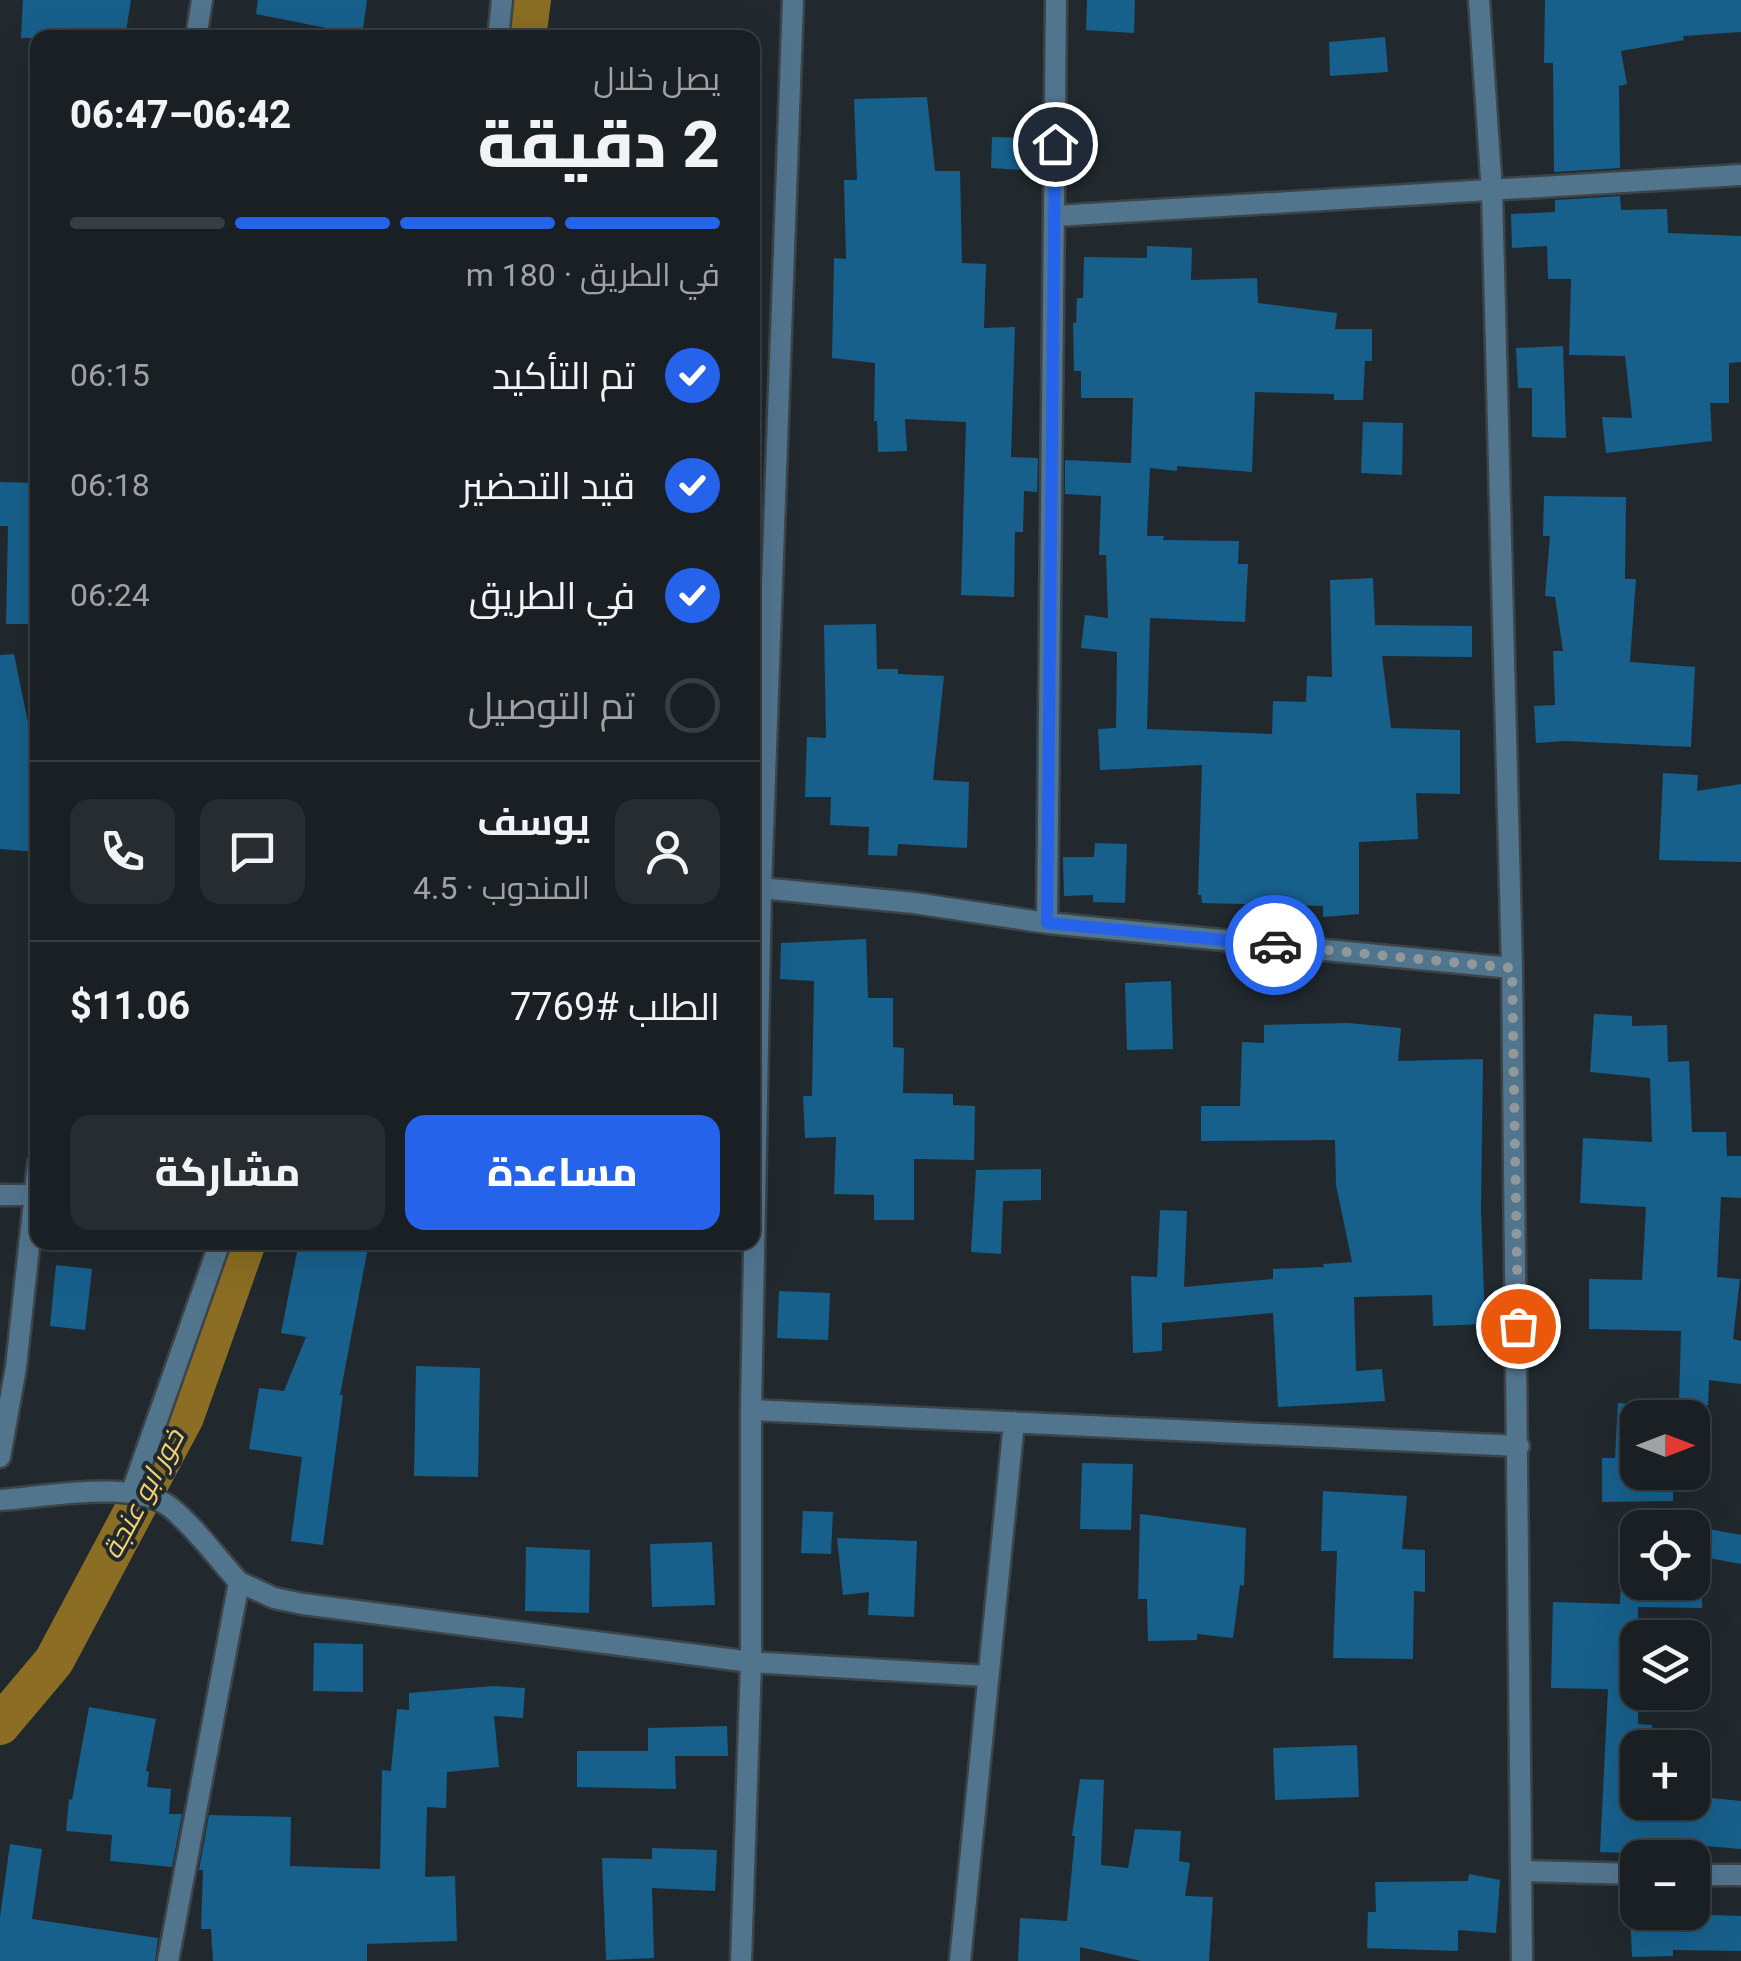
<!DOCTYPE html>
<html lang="ar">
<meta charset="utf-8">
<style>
body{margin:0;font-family:Roboto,Cairo,sans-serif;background:#262c2f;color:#f1f3f6;direction:rtl;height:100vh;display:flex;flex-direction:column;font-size:38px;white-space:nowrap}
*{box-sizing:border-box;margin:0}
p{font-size:32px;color:#9fa2a5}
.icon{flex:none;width:55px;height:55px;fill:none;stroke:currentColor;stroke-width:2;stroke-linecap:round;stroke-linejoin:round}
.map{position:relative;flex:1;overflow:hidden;direction:ltr}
.side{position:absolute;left:30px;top:30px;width:730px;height:1220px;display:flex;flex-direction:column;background:#191f22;border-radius:20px;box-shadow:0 10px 40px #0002,0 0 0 2px #373d40;direction:rtl}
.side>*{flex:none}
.needle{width:65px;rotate:90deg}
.controls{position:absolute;left:1620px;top:1400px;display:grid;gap:20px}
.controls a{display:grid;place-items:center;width:90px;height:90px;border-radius:20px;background:#191f22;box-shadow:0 10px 40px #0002,0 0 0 2px #373d40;font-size:50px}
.pin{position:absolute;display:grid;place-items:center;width:85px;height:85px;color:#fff;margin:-42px;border:5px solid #fff;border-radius:50%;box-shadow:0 2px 10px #0007}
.courier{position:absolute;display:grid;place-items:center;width:100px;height:100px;margin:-50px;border:8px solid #2563eb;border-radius:50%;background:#fff;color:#222;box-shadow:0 2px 12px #0007}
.head em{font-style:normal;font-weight:800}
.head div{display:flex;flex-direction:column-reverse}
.head{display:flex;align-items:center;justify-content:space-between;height:170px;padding:0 40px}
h1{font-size:65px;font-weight:800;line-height:75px}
.bar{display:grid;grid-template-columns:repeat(4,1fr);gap:15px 10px;align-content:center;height:120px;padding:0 40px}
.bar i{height:12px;border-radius:8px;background:#373d40}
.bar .active{background:#2563eb}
.bar p{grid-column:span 4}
.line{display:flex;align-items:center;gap:25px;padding:0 40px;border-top:2px solid #373d40}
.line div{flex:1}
.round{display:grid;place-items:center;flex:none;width:105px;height:105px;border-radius:20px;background:#262c2f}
ol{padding:0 40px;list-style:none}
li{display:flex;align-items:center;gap:30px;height:110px}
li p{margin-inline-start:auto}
li .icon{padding:10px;border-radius:50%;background:#2563eb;color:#fff;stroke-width:4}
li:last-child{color:#9fa2a5}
li i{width:55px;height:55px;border:5px solid #373d40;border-radius:50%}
.cta{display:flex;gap:20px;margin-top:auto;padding:20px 40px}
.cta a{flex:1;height:115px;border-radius:20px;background:#2563eb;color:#fff;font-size:40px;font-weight:800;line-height:115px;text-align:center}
.cta a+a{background:#262c2f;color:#f1f3f6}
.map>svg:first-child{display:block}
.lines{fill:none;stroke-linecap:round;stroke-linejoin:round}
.canal{stroke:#8b6e23;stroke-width:40}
.building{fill:#17608c}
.street-casing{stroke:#3d4449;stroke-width:25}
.street{stroke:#52758e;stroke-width:20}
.done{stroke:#91989c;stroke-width:10;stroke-dasharray:0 18}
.route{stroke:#2563eb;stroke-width:12}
.labels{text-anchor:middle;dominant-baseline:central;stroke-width:8;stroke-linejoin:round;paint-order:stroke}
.water-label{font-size:28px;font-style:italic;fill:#f7d071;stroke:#21292e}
</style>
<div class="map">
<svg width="1741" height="1961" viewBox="0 0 1741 1961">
<rect width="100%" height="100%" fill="#21292e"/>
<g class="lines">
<path class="canal" d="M526,38L531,0
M0,1725L54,1661L184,1417L246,1242"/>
</g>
<path class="building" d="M23,0H131L125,38H21Z
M258,0H367L362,35L256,14Z
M1087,0H1135L1134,33L1086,30Z
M1545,0H1741V32L1683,36L1684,40L1621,51L1627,84L1619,86L1620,168L1554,172L1553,63H1544Z
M1385,37L1388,72L1330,76L1329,42Z
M927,97L935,171H960L962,263L986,264L984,328L1015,327L1011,457L1038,458L1037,492L1024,491L1023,532H1015L1014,597L961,595L966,422L905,419L907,451L878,452L877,421H874L875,363L832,358L834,258L846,259L844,180H857L854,99Z
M992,137L1022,138L1020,170L991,168Z
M1620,196L1621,210L1667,209L1668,233L1741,236V362L1729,363V403H1710L1712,441L1606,453L1602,417L1632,418L1625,356L1569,355L1571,279H1548L1547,246L1512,248L1511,214L1555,212V200Z
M1147,246L1192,248L1191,280L1257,278L1258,303L1337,313L1335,329H1372V361H1365L1363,400H1334V394L1255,392L1252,472L1177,466V471L1150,468L1147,536H1164L1163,540L1239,541L1238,564H1248L1245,622L1150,618L1147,729L1272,734L1273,701L1306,702L1307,676L1332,677L1330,580L1373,578L1375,625L1472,626V657L1382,656L1391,728L1460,730V794L1416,793L1418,839L1359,842V914L1323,917V906L1202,903L1201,895H1198L1202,765L1100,770L1098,729L1116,728L1117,652L1081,648L1085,615L1108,618L1106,555H1099L1101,496L1065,494V460L1131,463L1133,398H1081V371H1074L1073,323H1076L1077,298H1083L1084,257L1147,258Z
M1563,346L1566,438L1532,437V388H1518L1516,348Z
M1363,422L1403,423L1402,475L1361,473Z
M0,482L38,483V624H6L8,526H0Z
M1544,496L1626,497L1625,579H1636L1630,662L1695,667L1691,747L1566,741L1536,743L1534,706L1555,705L1553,651H1563L1555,597L1545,596L1550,536H1543Z
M876,624L877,669H898V674L944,676L933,780L969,782L967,848L898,844L897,856L868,855L869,827L830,825L831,797H805L807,737L826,738L824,625Z
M14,654L35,757L30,821L38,822V852L0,849V655Z
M1663,773L1698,775L1697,791L1741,784V862L1659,860Z
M1095,843L1127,844L1125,903L1093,902V895L1064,896L1063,857H1094Z
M866,939L868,998H893V1047L904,1048L903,1093L953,1094V1105L975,1106L974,1160L914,1159V1220H874V1195L834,1194L836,1137L805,1138L803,1096H812L814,981L780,979L781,943Z
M1171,981L1173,1049L1127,1050L1125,983Z
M1594,1014L1632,1016V1026L1667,1025L1668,1062L1689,1061L1692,1132H1726L1727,1156H1741V1198L1721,1197L1717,1277L1740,1279L1733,1339L1741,1341V1384L1709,1380L1708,1405H1679L1681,1331L1589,1329V1279L1642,1280L1646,1207L1580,1203L1583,1138L1652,1142L1650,1078L1590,1072Z
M1348,1023L1401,1028L1398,1061L1483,1059L1481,1210L1485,1324L1433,1326L1432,1295L1354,1297L1356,1371L1382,1369L1385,1401L1278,1407L1273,1313L1162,1323V1351L1133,1353L1131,1276L1157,1277L1160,1210L1187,1211L1184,1287L1273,1279V1269L1324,1267L1323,1264L1352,1262L1336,1185L1335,1140L1201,1141V1106H1240L1242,1042L1264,1043V1025Z
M1041,1169V1200L1003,1201L1001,1254L971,1252L976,1170Z
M299,1242H369L340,1395H343L323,1545L291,1541L302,1457L249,1449L259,1388L284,1391L306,1337L281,1333Z
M56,1265L92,1269L85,1330L50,1326Z
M779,1291L830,1293L828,1340L777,1338Z
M416,1366L480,1368L478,1477L414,1476Z
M1618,1403L1671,1407L1670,1418H1638V1472H1673V1501L1602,1502V1458H1615Z
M1082,1463L1133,1464L1131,1530L1080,1529Z
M1323,1491L1407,1496L1402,1549L1425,1550V1592L1414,1591L1413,1659L1333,1658L1337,1551H1321Z
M803,1511L833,1512L831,1554L801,1553Z
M1140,1514L1246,1528L1244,1586L1240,1585L1233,1638L1197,1634V1640L1148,1641L1147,1599H1138Z
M1708,1529L1741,1535V1564L1703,1557Z
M837,1538L917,1541L914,1617L868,1615L869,1592L843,1595Z
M712,1542L715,1605L652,1607L650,1544Z
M526,1547L590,1550L589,1613L525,1611Z
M1621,1572H1638V1582H1692V1574H1702V1608L1638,1607V1724L1652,1725L1651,1746L1658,1747L1638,1748V1802H1692V1796L1741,1801V1849L1683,1844L1682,1855L1600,1852L1608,1689L1551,1688L1553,1602L1620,1604Z
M314,1643L363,1644V1692L313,1691Z
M493,1686L525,1688L523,1718L494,1716L499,1767L447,1772L446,1808L427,1807L425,1877L455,1876L457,1941L367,1944V1961H213L211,1929H201L203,1870H199L209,1815L291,1817L290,1866L380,1869L382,1770L391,1771L397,1709L409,1710V1693Z
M89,1707L156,1719L146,1771L149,1772L147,1787L171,1789L169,1814H182L172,1867L110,1861L112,1835L66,1831L69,1799L72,1800Z
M727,1726L728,1756H675L676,1789L577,1787V1751H648V1728Z
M1357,1745L1359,1797L1275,1800L1273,1748Z
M1080,1779L1104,1780L1101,1865L1128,1868L1135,1829L1181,1831L1179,1861L1190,1863L1185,1896L1213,1897L1209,1961H1141L1080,1947V1961H1018L1020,1918L1067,1921L1075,1836H1072Z
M10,1844L42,1849L32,1919L158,1938L155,1961H0V1917Z
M652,1848L717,1850L715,1891L652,1888L654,1958L606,1960L602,1858L652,1859Z
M1469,1874L1500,1880L1496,1933L1458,1930V1951L1367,1948L1368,1912H1376L1375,1882L1468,1881Z
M1630,1912L1741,1916V1951L1673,1950V1956L1632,1957Z"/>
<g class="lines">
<g class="street-casing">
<path id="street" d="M1479,0L1492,192L1512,968L1522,1961
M196,38L202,0
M498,38L502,0
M1055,216L1741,175
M761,888L914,903L1047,923L1512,968
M1047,923L1056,0
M0,1195H33
M751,1410L1519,1446
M0,1457L16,1367L38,1164
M132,1491L220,1242
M0,1500C46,1497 132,1479 170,1507C195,1527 217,1558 239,1582L168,1961
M239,1582L274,1598L303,1604L751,1662L987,1676
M1524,1871L1638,1874
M1692,1875H1741
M741,1961L751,1662V1410L761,888L793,0
M960,1961L1014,1422"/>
</g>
<use href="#street" class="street"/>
</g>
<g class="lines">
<path class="done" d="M1275,945L1512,968L1518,1326"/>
<path class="route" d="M1055,144L1047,923L1275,945"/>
</g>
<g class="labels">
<g class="water-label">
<text transform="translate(143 1494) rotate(-62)">خور ابو عنجة</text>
</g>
</g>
</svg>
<div class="controls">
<a><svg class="needle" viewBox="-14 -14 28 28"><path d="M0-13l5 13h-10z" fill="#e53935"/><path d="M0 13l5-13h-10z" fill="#9fa2a5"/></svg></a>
<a><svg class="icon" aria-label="locate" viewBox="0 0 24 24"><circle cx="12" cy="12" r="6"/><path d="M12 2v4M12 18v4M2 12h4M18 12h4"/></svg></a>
<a><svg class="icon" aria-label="layers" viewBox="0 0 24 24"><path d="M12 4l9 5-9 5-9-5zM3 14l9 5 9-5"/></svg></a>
<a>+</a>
<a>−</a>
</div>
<div class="pin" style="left:1518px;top:1326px;background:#ea580c"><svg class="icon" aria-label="bag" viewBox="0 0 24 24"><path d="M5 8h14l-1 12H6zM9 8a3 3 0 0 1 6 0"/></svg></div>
<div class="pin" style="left:1055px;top:144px;background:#1f2937"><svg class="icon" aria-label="home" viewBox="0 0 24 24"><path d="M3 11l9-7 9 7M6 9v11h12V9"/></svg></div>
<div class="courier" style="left:1275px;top:945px"><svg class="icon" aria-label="car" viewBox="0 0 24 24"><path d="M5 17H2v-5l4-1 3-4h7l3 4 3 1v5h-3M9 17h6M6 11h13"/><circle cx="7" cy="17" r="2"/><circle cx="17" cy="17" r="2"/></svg></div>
<section class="side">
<div class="head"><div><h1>2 دقيقة</h1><p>يصل خلال</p></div><em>06:42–06:47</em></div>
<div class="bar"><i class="active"></i><i class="active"></i><i class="active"></i><i></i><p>في الطريق · 180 m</p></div>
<ol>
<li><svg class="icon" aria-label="check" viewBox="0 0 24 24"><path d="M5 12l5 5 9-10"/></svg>تم التأكيد<p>06:15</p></li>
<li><svg class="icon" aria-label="check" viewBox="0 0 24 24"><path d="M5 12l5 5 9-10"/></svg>قيد التحضير<p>06:18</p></li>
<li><svg class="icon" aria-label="check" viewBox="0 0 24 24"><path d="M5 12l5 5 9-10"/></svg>في الطريق<p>06:24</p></li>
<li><i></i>تم التوصيل</li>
</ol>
<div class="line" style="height:180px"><a class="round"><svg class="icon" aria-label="person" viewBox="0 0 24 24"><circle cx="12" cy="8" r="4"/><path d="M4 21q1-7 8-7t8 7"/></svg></a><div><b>يوسف</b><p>المندوب · 4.5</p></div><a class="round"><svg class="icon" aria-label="chat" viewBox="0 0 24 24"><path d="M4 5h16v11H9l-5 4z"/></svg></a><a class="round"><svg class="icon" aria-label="phone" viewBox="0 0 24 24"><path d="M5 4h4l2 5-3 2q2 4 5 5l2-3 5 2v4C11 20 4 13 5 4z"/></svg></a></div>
<div class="line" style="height:130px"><div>الطلب #7769</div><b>$11.06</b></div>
<div class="cta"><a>مساعدة</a><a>مشاركة</a></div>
</section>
</div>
